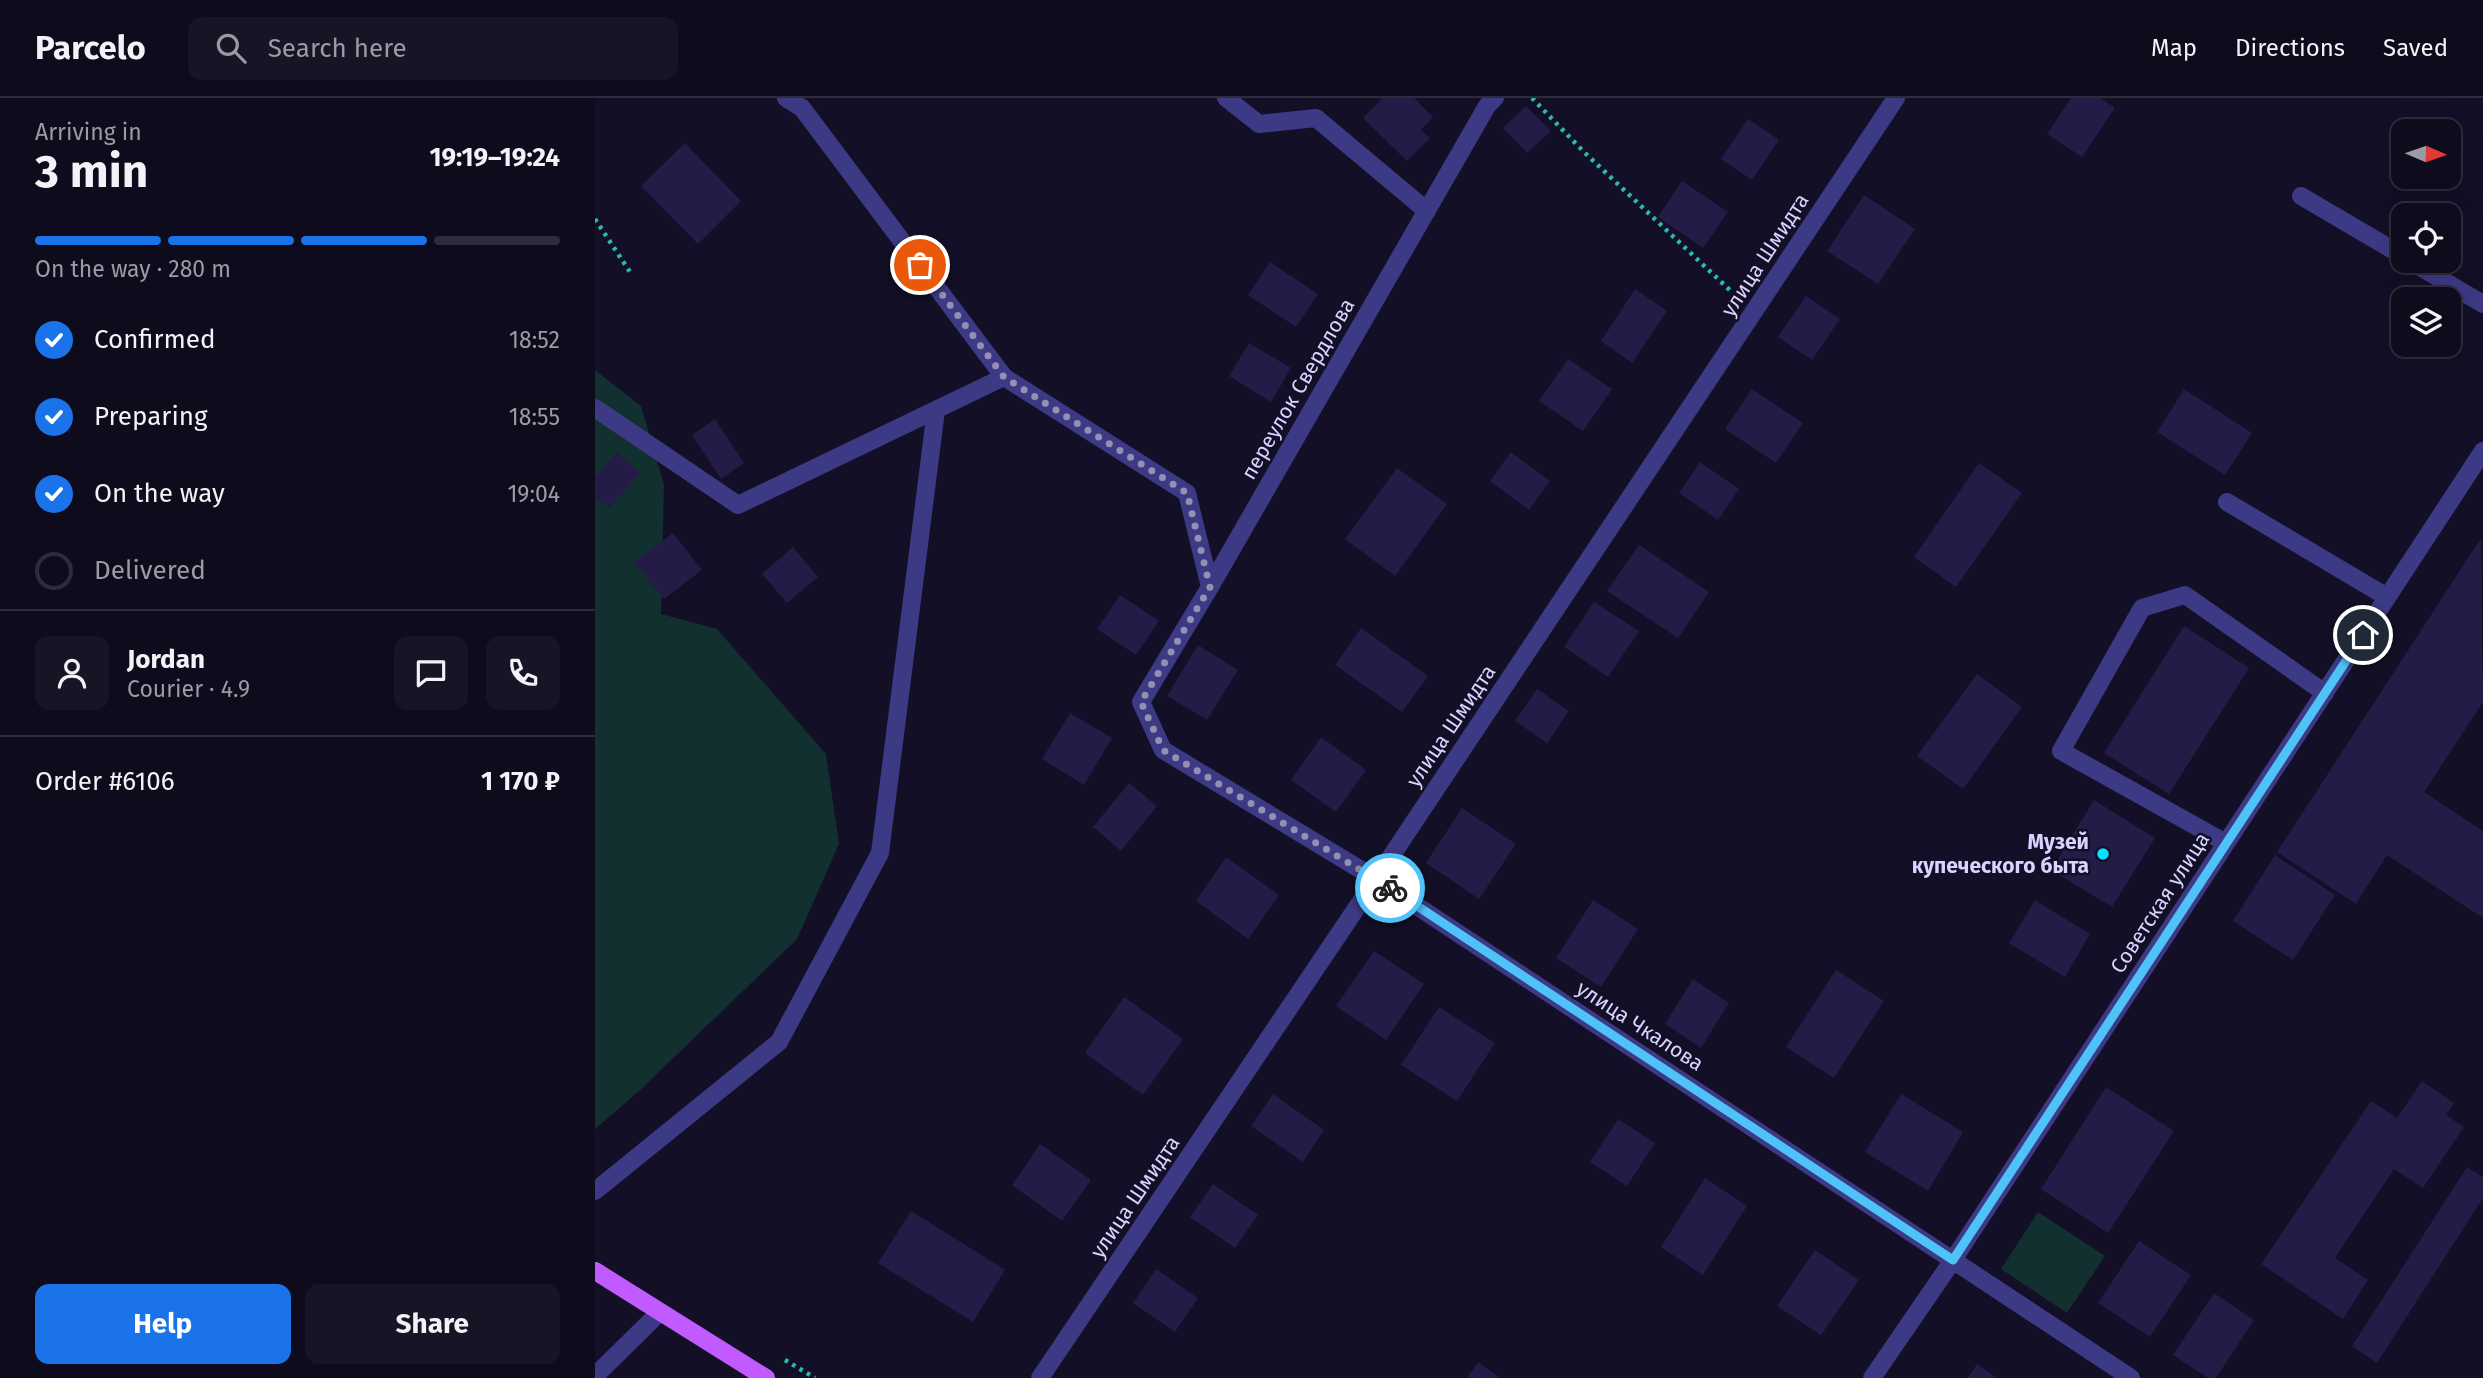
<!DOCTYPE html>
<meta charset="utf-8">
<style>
body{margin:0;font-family:"Fira Sans",sans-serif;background:#171425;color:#f1f3f6;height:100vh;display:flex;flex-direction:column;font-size:26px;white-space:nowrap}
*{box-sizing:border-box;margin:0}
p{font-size:23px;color:#9b9ba3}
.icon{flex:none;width:38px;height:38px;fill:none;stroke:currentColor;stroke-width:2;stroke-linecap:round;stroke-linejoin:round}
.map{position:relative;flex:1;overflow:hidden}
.panel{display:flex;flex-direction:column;background:#0e0b1c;width:595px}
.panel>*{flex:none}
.needle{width:46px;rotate:92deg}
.fabs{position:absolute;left:1796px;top:21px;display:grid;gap:14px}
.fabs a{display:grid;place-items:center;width:70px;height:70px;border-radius:14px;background:#0e0b1c;box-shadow:0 7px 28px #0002,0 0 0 2px #2e2b3b;font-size:35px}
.pin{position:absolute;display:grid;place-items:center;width:60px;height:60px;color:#fff;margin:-30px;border:4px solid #fff;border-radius:50%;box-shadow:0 2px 7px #0007}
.courier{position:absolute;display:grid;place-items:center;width:70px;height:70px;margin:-35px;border:5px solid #4fc3f7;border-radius:50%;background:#fff;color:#222;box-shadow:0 2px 9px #0007}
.headline em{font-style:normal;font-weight:700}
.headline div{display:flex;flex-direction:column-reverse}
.headline{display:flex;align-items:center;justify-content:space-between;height:119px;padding:0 35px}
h1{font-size:46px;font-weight:700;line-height:52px}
.bar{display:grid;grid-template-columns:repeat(4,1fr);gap:10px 7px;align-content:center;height:84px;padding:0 35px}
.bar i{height:9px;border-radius:5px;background:#2e2b3b}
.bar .active{background:#1a73e8}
.bar p{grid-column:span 4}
.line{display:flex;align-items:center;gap:18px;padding:0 35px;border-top:2px solid #2e2b3b}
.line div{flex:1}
.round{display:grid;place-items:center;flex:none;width:74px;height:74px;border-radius:14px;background:#171425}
ol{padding:0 35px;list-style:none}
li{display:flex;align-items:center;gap:21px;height:77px}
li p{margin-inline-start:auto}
li .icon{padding:7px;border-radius:50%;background:#1a73e8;color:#fff;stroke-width:4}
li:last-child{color:#9b9ba3}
li i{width:38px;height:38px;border:4px solid #2e2b3b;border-radius:50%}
.button{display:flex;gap:14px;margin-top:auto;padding:14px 35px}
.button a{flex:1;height:80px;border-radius:14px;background:#1a73e8;color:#fff;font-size:28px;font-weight:700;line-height:80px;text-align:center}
.button a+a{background:#171425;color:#f1f3f6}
header{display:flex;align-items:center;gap:42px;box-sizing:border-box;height:98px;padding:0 35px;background:#0e0b1c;border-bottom:2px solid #2e2b3b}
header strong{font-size:33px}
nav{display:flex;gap:38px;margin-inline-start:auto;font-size:24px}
.search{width:490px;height:63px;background:#171425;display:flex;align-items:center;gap:18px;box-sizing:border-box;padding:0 24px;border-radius:14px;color:#9b9ba3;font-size:26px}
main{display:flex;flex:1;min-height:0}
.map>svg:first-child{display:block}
.green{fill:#12302f}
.building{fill:#241b47}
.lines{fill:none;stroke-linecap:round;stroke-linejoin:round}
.path{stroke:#2fb8b0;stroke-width:4.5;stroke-dasharray:3.5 5;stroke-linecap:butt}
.minor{stroke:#3d3a85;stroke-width:18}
.major{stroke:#c25bff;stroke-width:18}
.done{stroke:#948fb3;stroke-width:7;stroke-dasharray:0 12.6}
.route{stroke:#4fc3f7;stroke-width:9}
.poi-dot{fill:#00e5ff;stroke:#130f26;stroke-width:2.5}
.labels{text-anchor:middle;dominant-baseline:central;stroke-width:5;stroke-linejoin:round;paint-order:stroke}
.street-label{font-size:21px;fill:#d9d4ff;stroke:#130f26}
.poi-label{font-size:21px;font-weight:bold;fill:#d9d4ff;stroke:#130f26;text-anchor:end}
</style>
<header>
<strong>Parcelo</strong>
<div class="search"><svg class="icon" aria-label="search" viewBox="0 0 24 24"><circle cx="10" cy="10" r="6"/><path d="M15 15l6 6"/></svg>Search here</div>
<nav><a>Map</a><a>Directions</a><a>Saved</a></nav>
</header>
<main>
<section class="panel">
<div class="headline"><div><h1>3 min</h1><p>Arriving in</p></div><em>19:19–19:24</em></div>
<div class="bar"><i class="active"></i><i class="active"></i><i class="active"></i><i></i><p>On the way · 280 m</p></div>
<ol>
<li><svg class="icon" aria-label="check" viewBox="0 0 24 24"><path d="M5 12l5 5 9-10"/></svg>Confirmed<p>18:52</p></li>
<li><svg class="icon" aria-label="check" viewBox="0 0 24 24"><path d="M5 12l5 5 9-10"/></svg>Preparing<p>18:55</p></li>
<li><svg class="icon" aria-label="check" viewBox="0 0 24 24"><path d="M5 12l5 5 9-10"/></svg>On the way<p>19:04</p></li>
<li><i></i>Delivered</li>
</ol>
<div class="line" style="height:126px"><a class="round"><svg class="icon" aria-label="person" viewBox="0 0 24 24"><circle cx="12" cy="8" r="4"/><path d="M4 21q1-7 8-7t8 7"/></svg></a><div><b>Jordan</b><p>Courier · 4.9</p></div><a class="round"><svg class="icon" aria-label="chat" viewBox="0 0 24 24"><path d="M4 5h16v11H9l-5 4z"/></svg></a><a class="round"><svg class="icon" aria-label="phone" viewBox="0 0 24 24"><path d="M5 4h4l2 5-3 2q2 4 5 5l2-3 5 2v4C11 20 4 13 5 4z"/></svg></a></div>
<div class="line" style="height:91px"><div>Order #6106</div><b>1 170 ₽</b></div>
<div class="button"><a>Help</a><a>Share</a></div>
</section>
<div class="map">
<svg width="1888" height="1280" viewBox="0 0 1888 1280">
<rect width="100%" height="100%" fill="#130f26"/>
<path class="green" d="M0,272L46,308L69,387L66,516L122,531L231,656L244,746L202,841L43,994L0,1031Z
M1443,1114L1510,1158L1472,1215L1406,1171Z"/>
<path class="building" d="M787,0H819L838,19L826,32L835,40L812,63L768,20Z
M1476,0H1506L1520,10L1487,59L1452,36Z
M931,8L956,33L932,55L908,30Z
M1153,21L1184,42L1157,82L1126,61Z
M90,45L146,103L103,146L46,88Z
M1087,83L1133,114L1108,150L1063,119Z
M1269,97L1320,131L1283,186L1232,153Z
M675,164L723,196L701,229L653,197Z
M1040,191L1072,213L1037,265L1006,243Z
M1211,198L1245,221L1217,262L1183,239Z
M654,245L696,270L676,304L634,278Z
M973,261L1017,291L988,333L944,303Z
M1157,291L1208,325L1181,365L1130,331Z
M1589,291L1657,335L1630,377L1562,334Z
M120,321L149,365L126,381L97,337Z
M22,354L45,375L14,410L0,398V380Z
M916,354L955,383L934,412L895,383Z
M1105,364L1144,391L1123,422L1084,395Z
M1384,365L1427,395L1361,489L1319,459Z
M802,370L852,406L800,478L750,441Z
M78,435L107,472L69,501L39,464Z
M1886,440L1888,604L1829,694L1888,733V820L1792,757L1761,806L1682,754Z
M1044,447L1114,494L1083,540L1012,493Z
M198,449L223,479L192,505L167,476Z
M525,497L564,523L541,557L502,531Z
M999,504L1044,533L1013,579L969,549Z
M1589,528L1654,570L1574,696L1509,655Z
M766,530L833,578L807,614L740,567Z
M603,547L643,572L612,622L572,598Z
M1382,576L1427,609L1368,691L1322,658Z
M942,591L974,613L952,645L920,623Z
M475,615L517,640L489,687L447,661Z
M726,639L771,672L741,714L696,682Z
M534,685L562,708L526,753L498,729Z
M1499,702L1560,740L1517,809L1456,772Z
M867,710L921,746L884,801L831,765Z
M1680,757L1740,797L1698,862L1638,823Z
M631,759L684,797L653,841L601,803Z
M998,802L1043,831L1006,889L961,860Z
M1440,802L1495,836L1470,879L1414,845Z
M779,853L829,886L791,942L741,908Z
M1241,872L1289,903L1239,980L1191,949Z
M1098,881L1134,905L1106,950L1070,926Z
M529,899L588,941L548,997L490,955Z
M844,909L900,945L862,1003L806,967Z
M1827,983L1859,1005L1851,1017L1869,1029L1828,1090L1799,1071L1740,1160L1773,1182L1748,1221L1666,1166L1776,1003L1802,1020Z
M1511,989L1579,1033L1513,1135L1446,1091Z
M678,996L729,1032L708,1064L656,1028Z
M1306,996L1368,1034L1333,1093L1270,1054Z
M1023,1021L1060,1045L1032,1088L995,1064Z
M445,1046L496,1082L467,1123L417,1087Z
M1872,1069L1888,1079V1100L1782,1265L1757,1248Z
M1110,1080L1152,1108L1108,1177L1066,1149Z
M618,1086L663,1117L640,1150L595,1119Z
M316,1113L410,1172L378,1224L283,1165Z
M1544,1143L1596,1177L1555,1239L1503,1205Z
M1220,1152L1264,1182L1226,1237L1182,1208Z
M561,1171L603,1200L580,1234L538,1205Z
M1619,1195L1659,1222L1621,1280H1613L1578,1257Z
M883,1264L905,1280H872Z
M1382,1266L1402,1280H1373Z"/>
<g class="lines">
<path class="path" d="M937,0L989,54L1140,197
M0,121L35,174
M190,1262L220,1280"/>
<path class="minor" d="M191,0L207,10L409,279L592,395L615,489
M631,0L664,26L721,20L832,113
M900,0L892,8L615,489L546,604L568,652L781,781L1536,1280
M1706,98L1808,158
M1815,163L1888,206
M0,310L143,407L409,279
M1632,404L1792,499
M1631,745L1466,653L1547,510L1590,497L1730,595
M0,1093L184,944L285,755L341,312
M0,1278L64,1215
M445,1280L781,781L1301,0
M1277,1280L1358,1162L1888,353"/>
<path class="major" d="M0,1173L171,1280"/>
</g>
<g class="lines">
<path class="done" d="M325,167L409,279L592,395L615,489L546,604L568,652L795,790"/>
<path class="route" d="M795,790L1358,1162L1768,537"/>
</g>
<circle class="poi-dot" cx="1508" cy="756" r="7"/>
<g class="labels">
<g class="street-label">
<text transform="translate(1170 157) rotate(-57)">улица Шмидта</text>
<text transform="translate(703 291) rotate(-60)">переулок Свердлова</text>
<text transform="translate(856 628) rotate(-56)">улица Шмидта</text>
<text transform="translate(1565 805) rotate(-57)">Советская улица</text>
<text transform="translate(1045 928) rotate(33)">улица Чкалова</text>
<text transform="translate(540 1099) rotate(-56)">улица Шмидта</text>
</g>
<g class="poi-label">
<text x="1494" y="744">Музей<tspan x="1494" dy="24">купеческого быта</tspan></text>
</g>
</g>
</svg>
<div class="fabs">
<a><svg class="needle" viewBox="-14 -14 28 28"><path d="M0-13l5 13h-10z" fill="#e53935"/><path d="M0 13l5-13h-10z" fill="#9b9ba3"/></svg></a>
<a><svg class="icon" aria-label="locate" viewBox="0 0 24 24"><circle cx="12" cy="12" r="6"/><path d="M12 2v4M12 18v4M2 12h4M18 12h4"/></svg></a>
<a><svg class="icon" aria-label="layers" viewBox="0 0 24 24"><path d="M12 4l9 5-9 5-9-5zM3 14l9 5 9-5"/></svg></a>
</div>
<div class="pin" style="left:325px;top:167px;background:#ea580c"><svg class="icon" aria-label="bag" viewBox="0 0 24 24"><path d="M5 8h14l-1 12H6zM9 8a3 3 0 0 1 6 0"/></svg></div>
<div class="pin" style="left:1768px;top:537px;background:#1f2937"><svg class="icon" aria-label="home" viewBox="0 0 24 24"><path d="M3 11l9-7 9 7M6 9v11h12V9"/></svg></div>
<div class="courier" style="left:795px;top:790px"><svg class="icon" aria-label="bike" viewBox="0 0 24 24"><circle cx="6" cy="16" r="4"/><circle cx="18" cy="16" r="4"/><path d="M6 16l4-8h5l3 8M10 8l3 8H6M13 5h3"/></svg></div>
</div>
</main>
